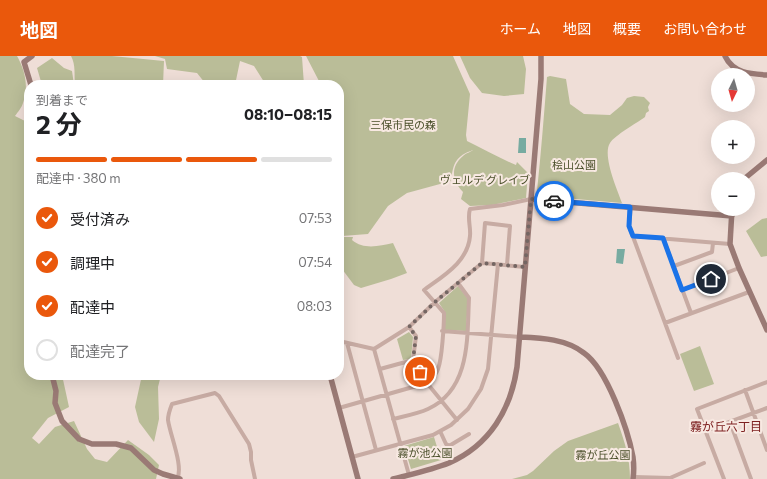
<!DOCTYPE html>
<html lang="ja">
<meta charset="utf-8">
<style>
body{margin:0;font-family:Commissioner,"Noto Sans JP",sans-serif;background:#f6f6f6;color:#202124;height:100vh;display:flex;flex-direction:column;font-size:15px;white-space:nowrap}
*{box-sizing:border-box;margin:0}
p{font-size:13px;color:#757577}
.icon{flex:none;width:22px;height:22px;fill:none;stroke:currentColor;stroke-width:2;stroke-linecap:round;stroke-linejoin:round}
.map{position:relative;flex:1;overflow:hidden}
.details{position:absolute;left:24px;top:24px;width:320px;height:300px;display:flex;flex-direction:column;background:#fff;border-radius:16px;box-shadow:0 4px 16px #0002}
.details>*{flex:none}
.needle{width:26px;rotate:185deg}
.controls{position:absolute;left:711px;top:12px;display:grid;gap:8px}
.controls a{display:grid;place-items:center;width:44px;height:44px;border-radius:50%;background:#fff;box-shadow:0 4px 16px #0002;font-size:20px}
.pin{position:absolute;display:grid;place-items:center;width:34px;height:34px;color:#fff;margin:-17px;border:2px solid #fff;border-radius:50%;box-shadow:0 1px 4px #0007}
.courier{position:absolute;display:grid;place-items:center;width:40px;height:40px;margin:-20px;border:3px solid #1a73e8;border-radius:50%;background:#fff;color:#222;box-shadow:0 1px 5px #0007}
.head em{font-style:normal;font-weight:700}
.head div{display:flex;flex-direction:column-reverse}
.head{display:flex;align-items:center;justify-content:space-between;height:68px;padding:0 12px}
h1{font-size:26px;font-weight:700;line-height:30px}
.bar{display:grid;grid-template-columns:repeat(4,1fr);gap:6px 4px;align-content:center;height:48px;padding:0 12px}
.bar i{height:5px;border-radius:3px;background:#e0e0e0}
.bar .selected{background:#ea580c}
.bar p{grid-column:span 4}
ol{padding:0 12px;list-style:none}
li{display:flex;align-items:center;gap:12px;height:44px}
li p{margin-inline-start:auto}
li .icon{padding:4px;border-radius:50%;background:#ea580c;color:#fff;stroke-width:4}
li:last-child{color:#757577}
li i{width:22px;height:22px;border:2px solid #e0e0e0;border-radius:50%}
header{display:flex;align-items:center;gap:24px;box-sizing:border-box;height:56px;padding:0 20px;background:#ea580c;color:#fff}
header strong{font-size:19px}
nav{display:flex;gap:22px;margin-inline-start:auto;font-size:14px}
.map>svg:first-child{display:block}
.green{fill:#babd98}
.water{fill:#77aba1}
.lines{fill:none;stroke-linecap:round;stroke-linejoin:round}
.street{stroke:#c7aba3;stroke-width:4}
.secondary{stroke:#9a7a75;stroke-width:5.5}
.done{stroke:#746663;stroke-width:4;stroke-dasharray:0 7.2}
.route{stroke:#1a73e8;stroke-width:5}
.labels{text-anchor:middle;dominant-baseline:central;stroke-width:4;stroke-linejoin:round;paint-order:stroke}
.park-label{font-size:11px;fill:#4a4f2a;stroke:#f8e9e2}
.neighbourhood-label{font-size:12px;fill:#7e2121;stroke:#f8e9e2}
</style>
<header>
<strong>地図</strong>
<nav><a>ホーム</a><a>地図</a><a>概要</a><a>お問い合わせ</a></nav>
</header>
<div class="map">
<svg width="767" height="423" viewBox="0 0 767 423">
<rect width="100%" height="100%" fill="#efded7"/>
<path class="green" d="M0,0H17C25,14 29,31 23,47C22,51 18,56 15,60L29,67V319H62L69,351L48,362L32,382L39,388L55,371L74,365L87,393L95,403L107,406L128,384L149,399L159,409L156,423H0Z
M71,0H112L164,5L163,29H75C74,19 76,9 71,0Z
M155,0H300L302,1L304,29H266L254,10L240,5L235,29H205V27L197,17L167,13L165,3Z
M306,0H453L470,38L466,79L467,85C484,93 499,102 516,109L517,106L528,117L526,142L492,149L470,150L461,143L463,136C452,125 450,111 463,100C466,97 471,96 473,94C456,100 453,107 451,125L407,137L388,150L368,178L342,180L339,182V29H319L320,27Z
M460,0H523L526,13L524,38L504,40L482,37L470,22Z
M52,2L64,12L72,15L74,29H42L37,12Z
M550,20L566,23L570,48L584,58L610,59L622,49L627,42L634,40L644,41L650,47L648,51L649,55L646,57L645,61C637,67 615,79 610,87C602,99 617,133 622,147L541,140L537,135C541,97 544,59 547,21Z
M767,162V200L761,201L746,175L762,163Z
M343,181H353L352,184C364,194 379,190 393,187L407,217L391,223L361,232L354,229L339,209V183Z
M458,230L468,243L466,275L445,274V256L439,247Z
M409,276L413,281L411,303L403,304L397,283Z
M700,290L714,328L694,335L680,298Z
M142,319H161L158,331L159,363L154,386L139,366L135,351Z
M618,367C625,387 630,402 630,423H512L527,419L533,415L554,395L568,385Z
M434,381L441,404L411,413L404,390Z"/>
<path class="water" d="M519,82H526V97H518Z
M617,193H625L623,208L616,207Z"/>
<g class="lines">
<path class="street" d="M631,151L629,170L678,302
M633,180L730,188
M663,182L691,257
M482,207L525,211
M674,210L712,196L713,187
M682,234L739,212
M665,267L749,236
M442,275L520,281
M339,285L374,293L409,271L435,246L482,207L485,167L510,170L507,209
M347,287L376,394
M374,293L409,419
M413,304L427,327L457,364
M380,313L413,304L416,280L409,271
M745,334L767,394
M339,352L427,327C431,323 436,319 438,313C442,303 444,269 444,257L424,234C443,220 468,206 470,180C471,171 467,162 470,153L503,149L531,143
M393,363C405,360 417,358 428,353C471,333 467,281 469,242L458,227
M730,366L751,423
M440,375L446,388L449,390L469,378
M705,375L767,352
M352,401L433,379L451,369L468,353L481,333L488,313L498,208
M634,421L670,422L704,407
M177,423C184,411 170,379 168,364C168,358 170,353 172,348L215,337L219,340L249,388L251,396V404L255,423
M724,423L697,353L767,326"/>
<path class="secondary" d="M725,0C733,17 750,18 767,19
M31,29L24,6L32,0
M744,123L767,104
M531,143L732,160
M732,153L730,188L739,212L767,274
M520,281C542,282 566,283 584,297C607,313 628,374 633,401C634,409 634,416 633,423
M52,319L56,335L55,347L62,365L79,383L92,388H116L131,392L154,414L163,418L180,423
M330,319L358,423
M393,423C412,418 431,414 449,407C490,389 511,353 517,311L541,23V0"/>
</g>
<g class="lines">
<path class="done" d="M420,316L413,304L416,280L409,271L435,246L482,207L525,211L531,143L554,145"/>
<path class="route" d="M554,145L630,151L629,170L633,180L663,182L682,234L711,223"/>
</g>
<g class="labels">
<g class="park-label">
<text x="403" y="68">三保市民の森</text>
<text x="574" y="108">桧山公園</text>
<text x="485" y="123">ヴェルデ グレイブ</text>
<text x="425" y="396">霧が池公園</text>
<text x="603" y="398">霧が丘公園</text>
</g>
<g class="neighbourhood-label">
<text x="726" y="370">霧が丘六丁目</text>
</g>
</g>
</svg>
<div class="controls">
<a><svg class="needle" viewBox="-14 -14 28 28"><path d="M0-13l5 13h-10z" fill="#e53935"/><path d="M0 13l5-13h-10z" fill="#757577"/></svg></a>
<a>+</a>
<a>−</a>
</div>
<div class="pin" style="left:420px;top:316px;background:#ea580c"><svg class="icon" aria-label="bag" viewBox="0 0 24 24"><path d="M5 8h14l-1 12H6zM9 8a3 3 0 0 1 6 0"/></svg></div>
<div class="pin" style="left:711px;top:223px;background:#1f2937"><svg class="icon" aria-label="home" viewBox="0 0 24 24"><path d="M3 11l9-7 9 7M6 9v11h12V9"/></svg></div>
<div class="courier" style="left:554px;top:145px"><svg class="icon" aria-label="car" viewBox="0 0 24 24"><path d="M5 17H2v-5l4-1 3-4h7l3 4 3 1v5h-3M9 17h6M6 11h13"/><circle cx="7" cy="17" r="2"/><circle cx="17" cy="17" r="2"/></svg></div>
<section class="details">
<div class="head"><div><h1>2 分</h1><p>到着まで</p></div><em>08:10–08:15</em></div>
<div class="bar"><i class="selected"></i><i class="selected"></i><i class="selected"></i><i></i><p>配達中 · 380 m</p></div>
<ol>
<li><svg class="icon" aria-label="check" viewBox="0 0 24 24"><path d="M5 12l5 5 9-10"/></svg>受付済み<p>07:53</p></li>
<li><svg class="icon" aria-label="check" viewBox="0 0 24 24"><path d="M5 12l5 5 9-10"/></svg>調理中<p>07:54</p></li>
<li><svg class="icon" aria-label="check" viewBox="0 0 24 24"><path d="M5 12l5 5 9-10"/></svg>配達中<p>08:03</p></li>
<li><i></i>配達完了</li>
</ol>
</section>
</div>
